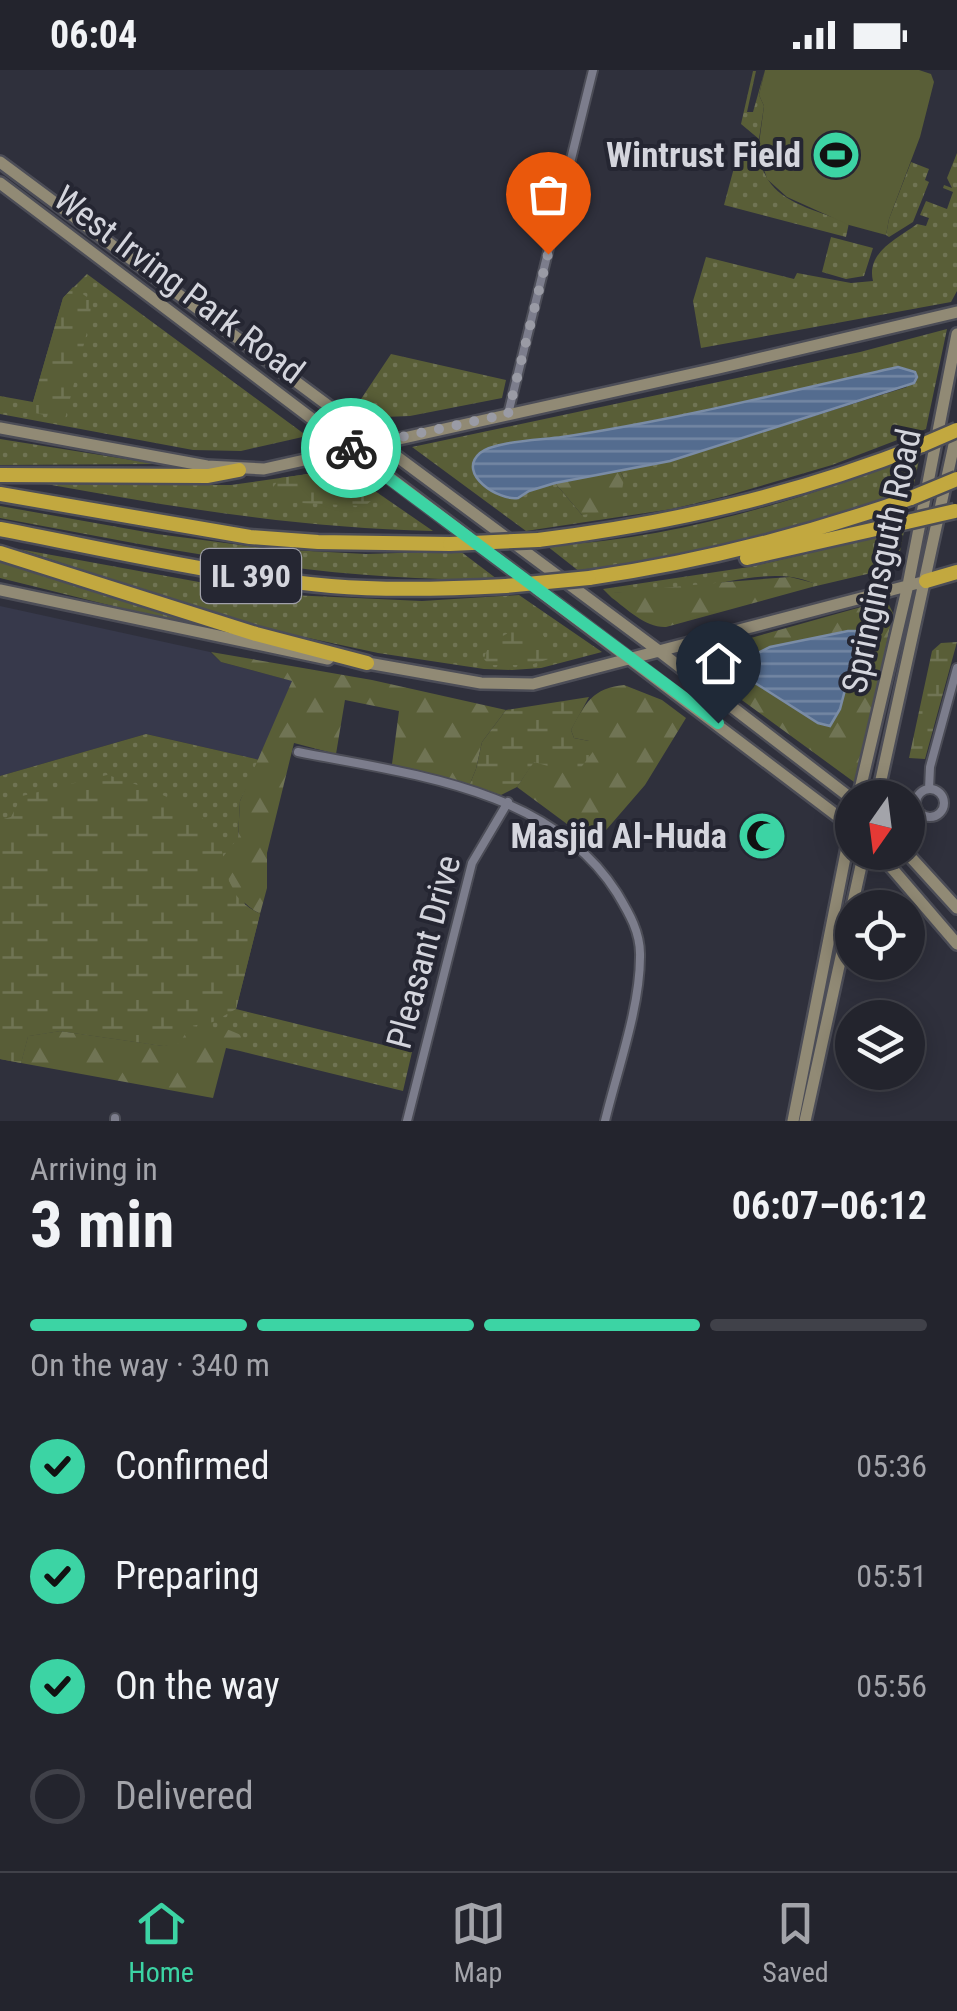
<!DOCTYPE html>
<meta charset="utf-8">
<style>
body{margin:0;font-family:"Roboto Condensed",sans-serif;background:#2b2c35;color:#f1f3f6;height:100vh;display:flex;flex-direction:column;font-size:38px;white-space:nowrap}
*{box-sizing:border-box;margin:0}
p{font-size:32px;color:#a3a4aa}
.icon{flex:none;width:55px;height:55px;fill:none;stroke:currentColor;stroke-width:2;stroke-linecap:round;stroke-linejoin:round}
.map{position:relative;height:1051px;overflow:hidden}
.details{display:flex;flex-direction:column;background:#23242d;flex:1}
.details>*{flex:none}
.needle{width:65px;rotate:194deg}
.tools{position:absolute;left:835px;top:710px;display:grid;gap:20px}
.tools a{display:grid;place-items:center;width:90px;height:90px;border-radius:50%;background:#23242d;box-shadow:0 5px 25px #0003,0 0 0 2px #404149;font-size:50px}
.pin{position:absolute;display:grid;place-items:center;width:85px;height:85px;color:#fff;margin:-102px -42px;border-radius:50% 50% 50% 0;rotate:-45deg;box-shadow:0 0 10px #0007}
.pin .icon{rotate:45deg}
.courier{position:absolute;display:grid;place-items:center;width:100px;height:100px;margin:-50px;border:8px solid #3cd4a4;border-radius:50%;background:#fff;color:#222;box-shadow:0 2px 12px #0007}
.summary em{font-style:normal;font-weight:700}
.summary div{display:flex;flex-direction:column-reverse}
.summary{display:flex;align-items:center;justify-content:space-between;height:170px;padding:0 30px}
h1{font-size:65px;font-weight:700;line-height:75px}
.bar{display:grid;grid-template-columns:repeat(4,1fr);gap:15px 10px;align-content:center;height:120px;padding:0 30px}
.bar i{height:12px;border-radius:8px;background:#404149}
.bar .selected{background:#3cd4a4}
.bar p{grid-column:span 4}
ol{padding:0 30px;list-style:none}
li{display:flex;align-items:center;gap:30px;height:110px}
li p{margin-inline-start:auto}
li .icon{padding:10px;border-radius:50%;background:#3cd4a4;color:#111;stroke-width:4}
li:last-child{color:#a3a4aa}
li i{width:55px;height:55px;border:5px solid #404149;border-radius:50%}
.status{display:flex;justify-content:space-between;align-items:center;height:70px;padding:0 50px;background:#23242d;direction:ltr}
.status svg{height:28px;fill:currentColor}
.dock{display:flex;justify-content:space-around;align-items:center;height:140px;border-top:2px solid #404149;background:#23242d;font-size:28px;color:#a3a4aa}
.dock a{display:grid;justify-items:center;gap:5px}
.dock .selected{color:#3cd4a4}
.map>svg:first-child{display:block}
.built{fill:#37394b}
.grass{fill:url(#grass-dots);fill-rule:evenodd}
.forest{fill:url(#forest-firs)}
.wetland{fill:url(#wetland-marsh)}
.pitch{fill:#595e37}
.water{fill:url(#water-rules);stroke:#7a8ca6;stroke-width:2.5}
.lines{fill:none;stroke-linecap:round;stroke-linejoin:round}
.street-casing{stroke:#4c4d57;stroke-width:12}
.secondary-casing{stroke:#4c4d57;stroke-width:16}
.highway-casing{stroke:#4c4d57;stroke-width:19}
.street{stroke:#7c7d8c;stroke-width:8}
.secondary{stroke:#918a75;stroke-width:11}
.highway{stroke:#c2a83f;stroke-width:14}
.highway-bridge-casing{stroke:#4c4d57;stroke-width:19;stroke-linecap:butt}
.highway-bridge{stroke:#c2a83f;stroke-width:14}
.done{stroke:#9a9ba5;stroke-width:10;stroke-dasharray:0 18}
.route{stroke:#3cd4a4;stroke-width:12}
.labels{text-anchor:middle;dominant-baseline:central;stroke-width:8;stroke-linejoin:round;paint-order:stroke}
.shield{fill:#252632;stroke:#a0a0aa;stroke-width:2.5}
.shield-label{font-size:32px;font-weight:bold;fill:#d4d5dd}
.poi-label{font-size:35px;font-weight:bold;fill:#d4d5dd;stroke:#252632;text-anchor:end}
.street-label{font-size:35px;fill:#d4d5dd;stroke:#252632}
</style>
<div class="status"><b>06:04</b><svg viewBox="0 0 49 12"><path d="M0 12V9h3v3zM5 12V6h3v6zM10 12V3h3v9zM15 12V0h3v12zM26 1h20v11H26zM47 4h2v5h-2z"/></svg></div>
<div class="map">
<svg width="957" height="1051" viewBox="0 0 957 1051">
<defs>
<pattern id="grass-dots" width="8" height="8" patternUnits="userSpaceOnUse" patternTransform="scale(2.5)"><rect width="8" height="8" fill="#595e37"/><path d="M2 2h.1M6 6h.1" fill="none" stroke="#707454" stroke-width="1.8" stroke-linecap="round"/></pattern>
<pattern id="forest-firs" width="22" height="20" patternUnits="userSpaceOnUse" patternTransform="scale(2.5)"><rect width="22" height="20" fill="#595e37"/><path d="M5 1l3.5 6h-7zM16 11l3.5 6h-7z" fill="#707454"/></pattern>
<pattern id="wetland-marsh" width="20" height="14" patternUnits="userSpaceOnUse" patternTransform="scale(2.5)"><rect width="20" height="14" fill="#595e37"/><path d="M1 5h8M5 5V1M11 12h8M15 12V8" fill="none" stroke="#707454"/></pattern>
<pattern id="water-rules" width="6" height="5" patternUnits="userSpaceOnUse" patternTransform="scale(2.5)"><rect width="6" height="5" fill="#546c8f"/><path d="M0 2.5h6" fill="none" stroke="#7487a3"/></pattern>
</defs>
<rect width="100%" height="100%" fill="#2f303c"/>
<path class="built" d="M0,536L210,582L221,592L293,611L260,690L146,664L0,706Z"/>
<path class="grass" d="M753,1H756L747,42H753L764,3L759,25L764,36L759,69L741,54Z
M742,68C762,84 757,95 771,114C787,135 824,143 849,153L846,167L724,135Z
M957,83V221L951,232L701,278L693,231L706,187L794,209L797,203L851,213L873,211C866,182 897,169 917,154L926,156L929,148L920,145L926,131L947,139L953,122L943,118L944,115L952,118L947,108Z
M911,92L929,99L925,110L929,112L913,152L889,167L886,165L889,149Z
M831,167L873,178L864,206L846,209L822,202Z
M87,204L307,366L241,381L193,380L0,344V326L33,332L63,228Z
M947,259L926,359L832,395L726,426L672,439L526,461L412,377L860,282ZM898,297L908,299L907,317L670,391L620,401L624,409L582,445L555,413L529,421L478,410L474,397L476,386C517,369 561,368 604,360C702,341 801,322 898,297Z
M391,284L506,310L502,328L410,346L384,347L359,332Z
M0,369L157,394L0,395Z
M920,385L913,419L763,467L696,482L580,502L547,476C680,468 796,431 920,385Z
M343,399L433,461C299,458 178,438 46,414L231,415Z
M0,436L157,464L271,479L366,484L460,481L497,509C328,513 165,479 0,448Z
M904,461L897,497L812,517L813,513C775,497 729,513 691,518C665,521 639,522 613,523L612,528L603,519L749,497Z
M19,479L199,512L290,525L422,531L519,525L602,582L541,598L512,600L484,599L378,583L253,556Z
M0,492L213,559V561L0,508Z
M146,664L260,690L240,731L238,768L245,836L260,844L236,939L412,982L403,1021L240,981V965L164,976L60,961L28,966L21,993L0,989V706Z"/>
<path class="forest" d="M620,401L624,409L619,436L610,441L582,445L555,413Z
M790,507L814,513L812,517L666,557C646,558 627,539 612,528V523C672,517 731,511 790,507Z
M879,532L889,535L893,543L858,708L854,712L698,598L701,582Z
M211,582L372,610L506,640L482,672L476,699L469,716L392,694L399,641L345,630L336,684L294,673L267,783V818L260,844C238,832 226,812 222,788L238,768L240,731L292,611L221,592Z
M624,615L662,630L686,648L645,715L594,774L517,717L534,691L589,671L574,668L571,660C585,633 593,618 624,615Z
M191,956L229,960L241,965L240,981L226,978L213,1028L21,993L28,966L60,961L164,976L179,972Z"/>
<path class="wetland" d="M73,217L91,230L90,250L65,349L30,342L63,228Z
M343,399L379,424L365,436L279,432L268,424L280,408Z
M523,557L542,564L554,580L549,589L530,595H489L484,589C487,571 507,563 523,557Z
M957,572L925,689L909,688L932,581L941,573Z
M589,627L571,660L574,668L589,671L595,679L576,704L534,692L517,717L501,725L469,716L476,699L482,672L506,640Z
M107,705C137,714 202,735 216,765C232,798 218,822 260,844L236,939L213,952L191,956L179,973L164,976L60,961L28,966L21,993L0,989V750L11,747L22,726Z"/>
<path class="pitch" d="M765,0H919L931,4L934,12L920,67L889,149L886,165L849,155L787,127L767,109L758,81L764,36L759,25Z"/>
<path class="water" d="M898,297L915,302L917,307L914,313L670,391L555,413L529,421L518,428C499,431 456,404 480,383C494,371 542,370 562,367C675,350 786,322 898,297Z
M848,561H855L858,565L857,574L840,639L830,656L818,653L752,611L744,598L748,588L770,577Z"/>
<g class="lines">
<g class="street-casing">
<path id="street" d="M508,344L593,0
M298,682C409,704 551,718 617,823C629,843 641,863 640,887C640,938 617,1001 605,1051
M916 733a14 14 0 1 1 28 0a14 14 0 1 1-28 0Z
M929,719L930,697L957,598
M115,1051V1048
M407,1051L472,793L508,732"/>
</g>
<g class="secondary-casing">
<path id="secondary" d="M0,92L659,581L852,729
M0,113L852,757
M0,358L207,396L264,399L719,298L957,242
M0,520L328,589
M362,592L481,613L533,614L926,511
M858,728L908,515L957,264
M877,728L957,361
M878,782L957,874
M906,782L957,838
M793,1051L852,752
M805,1051L864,782"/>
</g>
<g class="highway-casing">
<path id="highway" d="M0,405L208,406L239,400
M0,424L250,467L318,472L450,474
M0,459C110,480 219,506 331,516C389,521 448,519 506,516
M538,470C673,453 795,425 922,375
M0,483L256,564L367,593
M747,488L907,452
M589,508C700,492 806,465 911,428
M926,511L957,502"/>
</g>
<use href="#street" class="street"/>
<use href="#secondary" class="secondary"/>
<use href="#highway" class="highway"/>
<g class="highway-bridge-casing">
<path id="highway-bridge" d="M922,375L957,360
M911,428L957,409
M907,452L955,441
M450,474L538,470
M506,516L589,508"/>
</g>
<use href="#highway-bridge" class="highway-bridge"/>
</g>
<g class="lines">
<path class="done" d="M351,378L508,344L548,184"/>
<path class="route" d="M351,378H348L718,653"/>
</g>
<defs>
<g id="stadium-disc" transform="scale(2.5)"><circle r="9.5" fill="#3cd4a4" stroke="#252632"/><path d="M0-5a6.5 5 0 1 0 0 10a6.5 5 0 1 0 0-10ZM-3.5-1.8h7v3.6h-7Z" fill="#111"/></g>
<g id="mosque-disc" transform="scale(2.5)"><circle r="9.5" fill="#3cd4a4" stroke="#252632"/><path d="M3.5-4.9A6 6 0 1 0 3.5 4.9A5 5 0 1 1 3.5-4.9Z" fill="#111"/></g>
</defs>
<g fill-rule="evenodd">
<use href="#stadium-disc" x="836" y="85"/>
<use href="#mosque-disc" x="762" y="766"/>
</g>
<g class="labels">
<rect class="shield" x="201" y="479" width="100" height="54" rx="8"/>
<g class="shield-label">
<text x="251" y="506">IL 390</text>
</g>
<g class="poi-label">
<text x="801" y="85">Wintrust Field</text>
<text x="727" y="766">Masjid Al-Huda</text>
</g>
<g class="street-label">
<text transform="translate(179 215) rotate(37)">West Irving Park Road</text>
<text transform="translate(882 491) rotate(-78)">Springinsguth Road</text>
<text transform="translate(424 882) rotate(-75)">Pleasant Drive</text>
</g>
</g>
</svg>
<div class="tools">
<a><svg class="needle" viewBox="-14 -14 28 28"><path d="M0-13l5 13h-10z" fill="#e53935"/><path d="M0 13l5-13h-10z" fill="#a3a4aa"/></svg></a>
<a><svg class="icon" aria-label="locate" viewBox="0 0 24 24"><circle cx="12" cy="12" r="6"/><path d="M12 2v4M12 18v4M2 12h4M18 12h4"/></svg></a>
<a><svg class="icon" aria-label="layers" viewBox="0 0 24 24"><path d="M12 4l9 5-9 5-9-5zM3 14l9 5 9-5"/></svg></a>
</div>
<div class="pin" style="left:548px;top:184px;background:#ea580c"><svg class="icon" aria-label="bag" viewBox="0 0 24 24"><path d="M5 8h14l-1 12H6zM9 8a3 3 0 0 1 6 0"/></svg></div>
<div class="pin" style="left:718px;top:653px;background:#1f2937"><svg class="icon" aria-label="home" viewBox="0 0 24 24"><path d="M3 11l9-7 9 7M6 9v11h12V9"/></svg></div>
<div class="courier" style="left:351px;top:378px"><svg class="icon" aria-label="bike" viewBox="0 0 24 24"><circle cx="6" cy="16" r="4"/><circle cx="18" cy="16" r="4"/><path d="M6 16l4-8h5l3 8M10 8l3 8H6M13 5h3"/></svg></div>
</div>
<section class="details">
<div class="summary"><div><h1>3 min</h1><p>Arriving in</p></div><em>06:07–06:12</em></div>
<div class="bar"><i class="selected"></i><i class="selected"></i><i class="selected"></i><i></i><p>On the way · 340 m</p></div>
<ol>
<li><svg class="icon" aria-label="check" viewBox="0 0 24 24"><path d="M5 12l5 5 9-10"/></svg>Confirmed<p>05:36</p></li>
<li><svg class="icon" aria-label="check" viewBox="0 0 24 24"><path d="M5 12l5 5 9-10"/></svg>Preparing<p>05:51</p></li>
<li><svg class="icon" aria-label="check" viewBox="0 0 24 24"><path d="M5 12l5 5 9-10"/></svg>On the way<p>05:56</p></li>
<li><i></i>Delivered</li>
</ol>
</section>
<nav class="dock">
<a class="selected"><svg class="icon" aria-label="home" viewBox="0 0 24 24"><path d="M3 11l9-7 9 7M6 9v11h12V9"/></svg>Home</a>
<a><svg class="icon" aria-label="map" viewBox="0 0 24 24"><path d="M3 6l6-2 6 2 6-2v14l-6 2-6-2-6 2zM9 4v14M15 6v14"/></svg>Map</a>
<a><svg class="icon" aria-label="saved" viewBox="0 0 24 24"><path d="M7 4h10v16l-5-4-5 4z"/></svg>Saved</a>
</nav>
